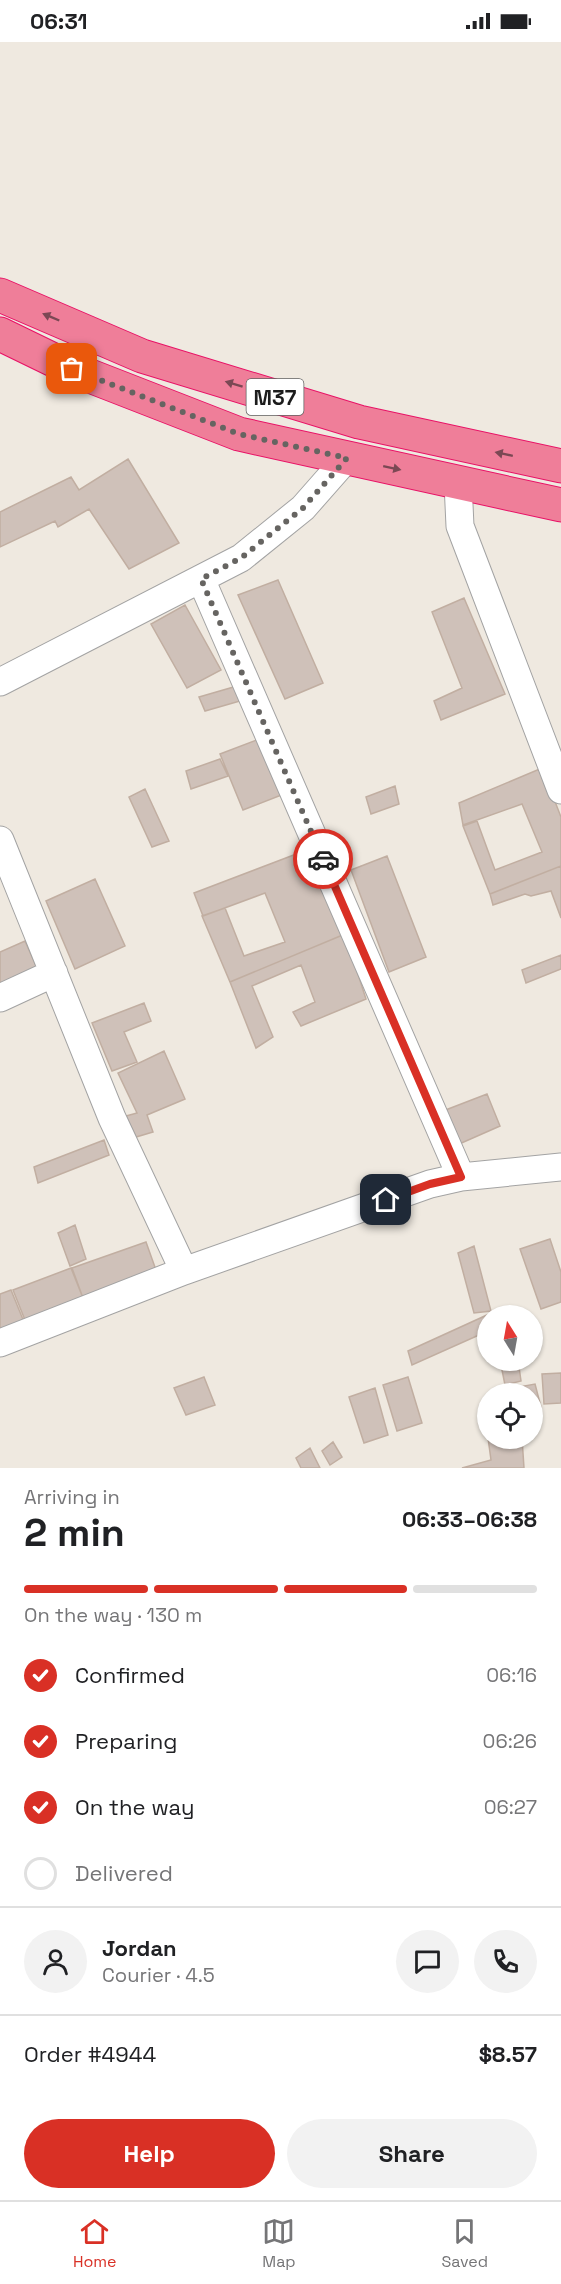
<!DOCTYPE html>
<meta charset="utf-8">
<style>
body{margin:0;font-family:"Space Grotesk",sans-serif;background:#f2f2f2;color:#202124;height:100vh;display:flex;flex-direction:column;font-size:22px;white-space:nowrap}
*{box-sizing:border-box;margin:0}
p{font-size:20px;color:#757577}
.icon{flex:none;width:33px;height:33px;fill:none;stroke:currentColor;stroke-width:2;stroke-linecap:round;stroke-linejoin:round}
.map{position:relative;height:1426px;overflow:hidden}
.panel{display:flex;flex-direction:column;background:#fff;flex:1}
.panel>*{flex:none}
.needle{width:39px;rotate:349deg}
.tools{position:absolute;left:477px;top:1263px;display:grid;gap:12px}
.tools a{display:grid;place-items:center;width:66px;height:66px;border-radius:50%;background:#fff;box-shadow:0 2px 4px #0004;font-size:30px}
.pin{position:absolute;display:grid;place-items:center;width:51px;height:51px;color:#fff;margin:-26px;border-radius:12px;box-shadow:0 3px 9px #0006}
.courier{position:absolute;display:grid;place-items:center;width:60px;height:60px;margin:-30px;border:4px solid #d93025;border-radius:50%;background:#fff;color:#222;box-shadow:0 2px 8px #0007}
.summary em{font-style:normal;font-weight:600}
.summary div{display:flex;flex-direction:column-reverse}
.summary{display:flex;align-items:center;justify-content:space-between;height:102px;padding:0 24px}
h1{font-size:39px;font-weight:600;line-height:45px}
.bar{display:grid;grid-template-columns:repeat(4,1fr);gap:9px 6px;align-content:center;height:72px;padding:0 24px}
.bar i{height:8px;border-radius:4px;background:#e0e0e0}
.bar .selected{background:#d93025}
.bar p{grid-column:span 4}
.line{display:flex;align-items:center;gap:15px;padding:0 24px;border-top:2px solid #e0e0e0}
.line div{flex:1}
.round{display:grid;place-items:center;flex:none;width:63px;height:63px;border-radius:32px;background:#f2f2f2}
ol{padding:0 24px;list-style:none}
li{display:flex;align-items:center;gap:18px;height:66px}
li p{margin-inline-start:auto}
li .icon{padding:6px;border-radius:50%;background:#d93025;color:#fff;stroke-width:4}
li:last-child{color:#757577}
li i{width:33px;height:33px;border:3px solid #e0e0e0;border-radius:50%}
.action{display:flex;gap:12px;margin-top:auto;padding:12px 24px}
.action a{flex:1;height:69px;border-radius:36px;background:#d93025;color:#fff;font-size:24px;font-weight:600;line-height:69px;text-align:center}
.action a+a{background:#f2f2f2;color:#202124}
.status{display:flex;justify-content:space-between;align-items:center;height:42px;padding:0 30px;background:#fff;direction:ltr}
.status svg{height:16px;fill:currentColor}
.menu{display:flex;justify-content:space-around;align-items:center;height:84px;border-top:2px solid #e0e0e0;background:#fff;font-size:16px;color:#757577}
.menu a{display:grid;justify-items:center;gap:3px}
.menu .selected{color:#d93025}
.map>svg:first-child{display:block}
.building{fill:#cfc1b9;stroke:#c1aea1;stroke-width:1.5}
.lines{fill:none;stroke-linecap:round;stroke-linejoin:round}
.street-casing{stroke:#a3a3a3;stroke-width:29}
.highway-casing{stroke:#e81266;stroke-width:35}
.street{stroke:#fff;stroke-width:27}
.highway{stroke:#ef7e99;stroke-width:33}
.oneway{fill:#7b4854}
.done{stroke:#666461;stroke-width:6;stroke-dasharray:0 10.8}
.route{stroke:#d93025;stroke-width:8}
.labels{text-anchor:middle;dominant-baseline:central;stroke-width:4.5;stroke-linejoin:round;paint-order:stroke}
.shield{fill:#fff;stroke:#606060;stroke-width:1.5}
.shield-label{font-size:21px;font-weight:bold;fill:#1c1c1c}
</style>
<div class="status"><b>06:31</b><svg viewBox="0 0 49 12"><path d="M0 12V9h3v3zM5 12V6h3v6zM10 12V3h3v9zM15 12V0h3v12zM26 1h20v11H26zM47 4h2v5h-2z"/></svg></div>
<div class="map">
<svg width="561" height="1426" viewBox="0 0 561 1426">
<rect width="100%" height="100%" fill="#efe9e0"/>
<path class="building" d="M128,417L179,501L129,527L89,467L58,485L55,479L0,505V470L71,435L79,448Z
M278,538L323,641L285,657L238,553Z
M464,556L505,652L441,678L434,659L462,646L432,570Z
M185,563L221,628L187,646L151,582Z
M237,644L240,659L205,669L199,655Z
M267,694L289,750L243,768L220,712Z
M220,717L228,734L191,747L186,729Z
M542,726L561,775V824L490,852L463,784L477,779L495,828L542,810L522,762L463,783L459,761Z
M395,744L399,762L371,772L366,755Z
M145,747L169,799L152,805L129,755Z
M312,806L345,892L230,940L202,874L225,866L244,914L285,900L265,851L203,874L194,851Z
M387,814L426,915L389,930L351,828Z
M561,824V876L551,849L531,854L525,852L493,863L490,852Z
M95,837L125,904L75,927L46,859Z
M345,892L366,957L301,984L293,970L315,960L301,923L252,944L273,995L256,1006L230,940Z
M25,899L40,933L0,951V910Z
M561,913V927L526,941L522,928Z
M144,961L151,979L124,990L137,1020L112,1029L92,981Z
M164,1009L185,1057L147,1073L153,1090L136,1095L126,1074L137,1071L118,1031Z
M487,1052L500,1084L457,1103L443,1069Z
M104,1098L109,1113L38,1141L34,1125Z
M75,1183L86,1217L70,1224L58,1191Z
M550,1197L561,1230V1260L541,1267L520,1207Z
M146,1200L156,1228L83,1256L72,1226Z
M474,1204L491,1269L474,1271L458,1211Z
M71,1226L83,1256L25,1278L13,1248Z
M11,1248L24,1280L0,1290V1252Z
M487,1273L488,1289L412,1323L408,1309Z
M500,1318H518L521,1339L505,1343Z
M561,1331V1361L544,1362L542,1332Z
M204,1335L215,1363L186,1373L174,1346Z
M408,1335L422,1381L397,1389L383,1343Z
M535,1342L541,1365L532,1366V1352H514L513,1346Z
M375,1346L388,1393L364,1401L349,1355Z
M488,1396H522L524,1426H462L491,1418Z
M333,1400L342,1415L330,1423L322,1409Z
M310,1406L320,1426H301L296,1416Z"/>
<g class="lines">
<g class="street-casing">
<path id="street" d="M458,441L460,484L561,748
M201,537L461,1135
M0,640L241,516L303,466L347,416
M0,798L112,1076L184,1229
M0,956L54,931
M0,1301L184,1229L430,1142L461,1135L561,1125"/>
</g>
<g class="highway-casing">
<path id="highway" d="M0,253L142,314L359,380L561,424
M0,292L72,327L239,392L561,463"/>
</g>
<use href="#street" class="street"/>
<use href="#highway" class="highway"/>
</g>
<defs><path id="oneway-solid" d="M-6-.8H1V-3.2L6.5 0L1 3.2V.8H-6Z" transform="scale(1.5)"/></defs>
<g class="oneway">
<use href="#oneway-solid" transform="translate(51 275) rotate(-157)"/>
<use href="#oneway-solid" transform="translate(234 342) rotate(-163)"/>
<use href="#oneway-solid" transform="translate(504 412) rotate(-168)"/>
<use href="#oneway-solid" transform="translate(392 426) rotate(12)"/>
</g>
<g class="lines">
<path class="done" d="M72,327L239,392L347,416L303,466L241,516L201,537L323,817"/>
<path class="route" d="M323,817L461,1135L430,1142L386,1158"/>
</g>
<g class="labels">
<rect class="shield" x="246.5" y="337" width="57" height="36" rx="4.5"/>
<g class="shield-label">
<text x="275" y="355">M37</text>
</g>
</g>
</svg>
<div class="tools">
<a><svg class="needle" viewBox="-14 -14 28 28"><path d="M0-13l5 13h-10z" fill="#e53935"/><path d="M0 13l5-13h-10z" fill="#757577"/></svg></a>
<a><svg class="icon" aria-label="locate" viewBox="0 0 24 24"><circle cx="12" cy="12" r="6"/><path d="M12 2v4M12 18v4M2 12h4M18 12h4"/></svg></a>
</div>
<div class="pin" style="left:72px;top:327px;background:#ea580c"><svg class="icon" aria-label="bag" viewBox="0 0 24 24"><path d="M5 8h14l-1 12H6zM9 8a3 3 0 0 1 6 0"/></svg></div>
<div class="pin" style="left:386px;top:1158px;background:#1f2937"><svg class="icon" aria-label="home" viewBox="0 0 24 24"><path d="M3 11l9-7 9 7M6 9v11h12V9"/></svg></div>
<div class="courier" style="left:323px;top:817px"><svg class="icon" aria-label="car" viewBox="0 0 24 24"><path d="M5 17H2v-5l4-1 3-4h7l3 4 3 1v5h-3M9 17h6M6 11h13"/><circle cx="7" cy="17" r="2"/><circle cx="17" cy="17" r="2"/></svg></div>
</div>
<section class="panel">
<div class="summary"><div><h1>2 min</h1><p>Arriving in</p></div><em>06:33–06:38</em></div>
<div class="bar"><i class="selected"></i><i class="selected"></i><i class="selected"></i><i></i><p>On the way · 130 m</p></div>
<ol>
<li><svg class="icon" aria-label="check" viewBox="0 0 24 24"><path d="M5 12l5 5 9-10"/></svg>Confirmed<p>06:16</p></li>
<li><svg class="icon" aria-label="check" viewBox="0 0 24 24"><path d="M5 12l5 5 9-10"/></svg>Preparing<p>06:26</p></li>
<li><svg class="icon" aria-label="check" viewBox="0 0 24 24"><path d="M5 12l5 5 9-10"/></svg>On the way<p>06:27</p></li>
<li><i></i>Delivered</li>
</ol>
<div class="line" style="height:108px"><a class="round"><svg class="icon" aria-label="person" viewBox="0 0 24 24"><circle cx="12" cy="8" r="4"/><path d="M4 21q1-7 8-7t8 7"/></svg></a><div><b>Jordan</b><p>Courier · 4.5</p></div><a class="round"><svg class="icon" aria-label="chat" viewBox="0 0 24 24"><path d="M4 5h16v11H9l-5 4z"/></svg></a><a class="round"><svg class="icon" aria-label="phone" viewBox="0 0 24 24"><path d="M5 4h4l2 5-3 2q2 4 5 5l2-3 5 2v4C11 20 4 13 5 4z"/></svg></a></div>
<div class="line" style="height:78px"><div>Order #4944</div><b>$8.57</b></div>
<div class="action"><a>Help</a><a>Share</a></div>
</section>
<nav class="menu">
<a class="selected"><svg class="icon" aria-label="home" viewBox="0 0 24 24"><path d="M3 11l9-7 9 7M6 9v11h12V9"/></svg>Home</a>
<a><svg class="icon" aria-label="map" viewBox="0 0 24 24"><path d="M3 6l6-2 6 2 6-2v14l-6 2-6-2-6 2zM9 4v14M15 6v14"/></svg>Map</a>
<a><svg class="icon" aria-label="saved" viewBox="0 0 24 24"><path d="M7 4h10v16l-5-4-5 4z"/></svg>Saved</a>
</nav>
